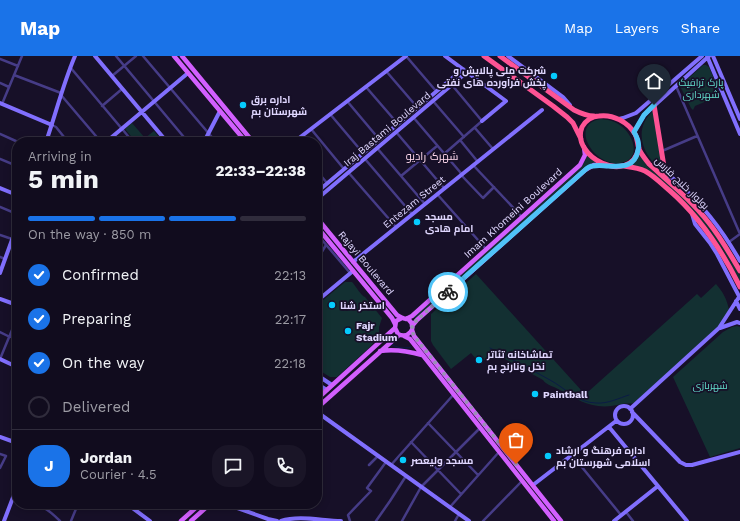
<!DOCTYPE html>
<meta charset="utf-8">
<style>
body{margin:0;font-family:"Work Sans",Cairo,sans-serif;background:#1a1527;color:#f1f3f6;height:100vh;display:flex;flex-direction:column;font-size:15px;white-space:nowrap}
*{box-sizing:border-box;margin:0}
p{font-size:13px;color:#9c9ba4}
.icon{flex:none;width:22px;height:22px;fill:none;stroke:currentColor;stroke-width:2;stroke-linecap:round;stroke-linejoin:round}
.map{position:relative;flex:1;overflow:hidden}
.side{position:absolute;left:12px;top:81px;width:310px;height:372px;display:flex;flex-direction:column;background:#110c1e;border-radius:16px;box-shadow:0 2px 10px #0003,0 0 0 1px #302c3c}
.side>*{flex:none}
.pin{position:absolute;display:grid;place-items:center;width:34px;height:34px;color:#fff;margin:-41px -17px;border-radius:50% 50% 50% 0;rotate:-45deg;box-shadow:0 0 4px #0007}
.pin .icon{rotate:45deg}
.courier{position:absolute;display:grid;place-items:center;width:40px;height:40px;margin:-20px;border:3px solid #4fc3f7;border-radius:50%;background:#fff;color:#222;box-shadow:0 1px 5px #0007}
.headline em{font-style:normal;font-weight:700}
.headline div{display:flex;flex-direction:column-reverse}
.headline{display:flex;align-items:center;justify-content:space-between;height:68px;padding:0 16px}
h1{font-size:26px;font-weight:700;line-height:30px}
.bar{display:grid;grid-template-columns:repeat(4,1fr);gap:6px 4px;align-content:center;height:48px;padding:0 16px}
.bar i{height:5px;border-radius:3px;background:#302c3c}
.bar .on{background:#1a73e8}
.bar p{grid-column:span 4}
.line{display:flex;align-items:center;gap:10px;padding:0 16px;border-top:1px solid #302c3c}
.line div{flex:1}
.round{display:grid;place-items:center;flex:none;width:42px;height:42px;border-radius:16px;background:#1a1527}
ol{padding:0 16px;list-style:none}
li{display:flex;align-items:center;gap:12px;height:44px}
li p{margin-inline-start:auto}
li .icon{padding:4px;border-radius:50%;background:#1a73e8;color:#fff;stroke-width:4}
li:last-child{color:#9c9ba4}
li i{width:22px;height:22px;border:2px solid #302c3c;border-radius:50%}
header{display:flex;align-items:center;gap:24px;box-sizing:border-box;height:56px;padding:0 20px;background:#1a73e8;color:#fff}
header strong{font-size:19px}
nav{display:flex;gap:22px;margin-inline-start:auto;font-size:14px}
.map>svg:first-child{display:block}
.green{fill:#133032}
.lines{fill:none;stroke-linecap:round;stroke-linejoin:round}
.stream{stroke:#0b1b46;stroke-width:1}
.street{stroke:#463c87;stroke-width:2.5}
.secondary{stroke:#816ffe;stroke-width:4}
.primary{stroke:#d25ffe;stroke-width:4.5}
.highway{stroke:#fe5394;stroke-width:5}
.done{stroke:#9a91b4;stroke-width:4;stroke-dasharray:0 7.2}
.route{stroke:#4fc3f7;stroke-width:5}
.poi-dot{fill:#05cbfd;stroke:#171028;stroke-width:1.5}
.labels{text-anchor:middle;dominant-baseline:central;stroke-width:3.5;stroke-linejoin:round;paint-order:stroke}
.poi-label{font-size:10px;font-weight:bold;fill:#e0d7ff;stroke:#171028;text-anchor:start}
.park-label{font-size:10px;fill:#63dfcd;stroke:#171028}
.street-label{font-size:10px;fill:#e0d7ff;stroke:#171028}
.neighbourhood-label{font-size:11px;fill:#ffd9ed;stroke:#171028}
</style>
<header>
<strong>Map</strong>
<nav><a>Map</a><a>Layers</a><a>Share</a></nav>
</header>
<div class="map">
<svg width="740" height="465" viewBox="0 0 740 465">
<rect width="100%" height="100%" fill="#171028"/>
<path class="green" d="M703,9H706L709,11L721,39L695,50L693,54L691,52L680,30Z
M653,55L663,116C659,112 655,109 652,105C639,89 637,69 653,55Z
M601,63C609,64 615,65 621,70C634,79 642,104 620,107C594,111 568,68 601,63Z
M132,67L145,82L154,75L163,86H136L125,73Z
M587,99L596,107L588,109L583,112L416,263H415L414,261L582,110L585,105Z
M640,99L647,110L682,140L708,168L725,193L740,219V226L723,194L715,183L693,154L657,121L632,109L637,105Z
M476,218L581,334L589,335L697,238L701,242L716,228C723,236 727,243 729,254L721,268L634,347C630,348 626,347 622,348C594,355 582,346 558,333C553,330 546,329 543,324L494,297L483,305L479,300L476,303L471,297L451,313L433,289L431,285V258Z
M345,226H352C356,230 361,240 365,241L382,262L379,271V279L371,290L337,321H330L317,313V249Z
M737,270L740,271V392L710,401L673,321L723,276L732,271Z"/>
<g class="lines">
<path class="stream" d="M391,288C397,292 404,293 411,291
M490,292C510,302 530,313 550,324C565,332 578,347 596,347C608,348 619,342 629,339"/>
<path class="street" d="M116,0L188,86
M143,0L216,86
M406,0L436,35
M0,3L18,10
M70,11L133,86
M386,15L417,51
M14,19L61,37
M112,20L136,0
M0,27L9,31
M676,30L740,178L729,186
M366,31L398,68
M61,39L101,86
M347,45L379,83
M433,45L464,81
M2,48L22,0
M102,50L122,33
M330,58L363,97
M413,61L460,116L463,121L483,142L494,131
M52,69L56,71L68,86
M475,72L493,93
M311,73L344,113
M396,76L444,132
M0,78L18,86
M460,84L478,106
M377,92L425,148
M662,95L697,80
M444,98L482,65L452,29
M0,103L17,110
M365,103L412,158
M473,109L522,161
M317,115L327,127
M348,116L396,171
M401,120L437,90
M437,138L486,193
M0,151L17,158
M317,178L350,217
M0,179L12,183
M0,201L5,203
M317,204L326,189
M0,276L10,281
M0,303L17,262
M428,367L478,419
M411,386L461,438
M0,398L6,400L0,412
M572,399L621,459
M369,409L378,400
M391,409L454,338
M30,448C45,451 49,454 60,465
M188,448L194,452
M450,451L499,396
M626,456L633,465
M71,465L78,448
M350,465L348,459L371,435L367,432L386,406
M376,465L390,445L406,420
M402,465L421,431L480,372
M455,465L459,458
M483,465L522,425"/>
<path class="secondary" d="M95,0L167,86
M445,0L506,45L482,65
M508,0L563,41L570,49
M707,0L740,78
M713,0L740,63
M0,47L52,69
M619,63L623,62L636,57L702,0
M634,76L644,59L709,0
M46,86C56,57 63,28 75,0
M106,86L188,17
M204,86L220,55
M294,86L406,0
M663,118C672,120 675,124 681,130C705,151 724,177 740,205
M0,132L17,139
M317,136L463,13
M317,143L467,16
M692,158L695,168L710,187L717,198L740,242
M353,206L542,54
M0,217L17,170
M0,243L17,249
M317,245L353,215
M736,245L740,253
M720,272L737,266L740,267
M0,303L17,311
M317,319L332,329
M317,328L327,334
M615 359a9 9 0 1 1 18 0a9 9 0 1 1-18 0Z
M630,353L719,272L739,241
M317,356L469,465
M632,356L680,406L686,409H692L740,396
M609,371L687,465
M0,381L17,387
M533,429L616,365
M127,448L150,465
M226,448L268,463L277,465
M4,465L17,431
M281,465C299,459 323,465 341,465
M614,465L658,430"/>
<path class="primary" d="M174,0L246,86
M182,0L253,86
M317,162L397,259C397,259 402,262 403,262C407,264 405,261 409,264C418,272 408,283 398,278L395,272L396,265L402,262
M317,171L392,262L395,268
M406,263L412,260L580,109L585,99L584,91
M412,270L417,264L585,114L594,109L607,110
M412,274L414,280L561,465
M404,280L410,283L554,465
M380,295C394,293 408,295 422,299
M317,343L395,272
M317,352L399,279
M181,465L200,448
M191,465L210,448"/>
<path class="highway" d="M484,0L553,50L567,61L573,67L581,83
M500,0L574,54C580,57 586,60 594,60
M654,49L666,123
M639,92C630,131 570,101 582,71C585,65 592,60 599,60C613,58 628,66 635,78C638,83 637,88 639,93C641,98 646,104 649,108C670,127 692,145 709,167C721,182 730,198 740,215
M624,110C631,111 639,112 645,115C654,120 662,128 669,134C700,161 722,194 740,231"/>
</g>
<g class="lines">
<path class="done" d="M448,236L416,265C411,271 411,272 414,280L516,408"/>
<path class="route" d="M448,236L585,114C587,112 590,110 593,110C608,107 634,119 638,94C640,88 637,81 634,76L644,59L654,49"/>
</g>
<g class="poi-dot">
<circle cx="554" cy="20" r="4"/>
<circle cx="243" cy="49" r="4"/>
<circle cx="417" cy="166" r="4"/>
<circle cx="332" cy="249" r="4"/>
<circle cx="348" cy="275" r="4"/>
<circle cx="479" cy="304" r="4"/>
<circle cx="535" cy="338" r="4"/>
<circle cx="548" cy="400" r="4"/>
<circle cx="403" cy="404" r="4"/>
</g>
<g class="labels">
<g class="poi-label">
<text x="546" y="14" text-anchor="end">شرکت ملی پالایش و<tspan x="546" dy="12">پخش فرآورده های نفتی</tspan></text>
<text x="251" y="43">اداره برق<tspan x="251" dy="12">شهرستان بم</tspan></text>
<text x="425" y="160">مسجد<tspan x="425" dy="12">امام هادی</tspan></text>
<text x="340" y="249">استخر شنا</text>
<text x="356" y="269">Fajr<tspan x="356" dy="12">Stadium</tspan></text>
<text x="487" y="298">تماشاخانه تئاتر<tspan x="487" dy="12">نخل ونارنج بم</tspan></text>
<text x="543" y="338">Paintball</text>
<text x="556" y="394">اداره فرهنگ و ارشاد<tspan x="556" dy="12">اسلامی شهرستان بم</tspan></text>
<text x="411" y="404">مسجد ولیعصر</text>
</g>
<g class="park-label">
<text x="701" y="26">پارک ترافیک<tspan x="701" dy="12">شهرداری</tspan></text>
<text x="710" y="329">شهربازی</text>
</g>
<g class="street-label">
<text transform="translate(387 73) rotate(-40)">Iraj Bastami Boulevard</text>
<text transform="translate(682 127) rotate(44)">بولوار خلیج فارس</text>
<text transform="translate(414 146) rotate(-39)">Entezam Street</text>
<text transform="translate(513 157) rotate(-42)">Imam Khomeini Boulevard</text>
<text transform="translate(366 207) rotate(50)">Rajayi Boulevard</text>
</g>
<g class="neighbourhood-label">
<text x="432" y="100">شهرک رادیو</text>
</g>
</g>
</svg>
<div class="pin" style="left:516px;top:408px;background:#ea580c"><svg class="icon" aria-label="bag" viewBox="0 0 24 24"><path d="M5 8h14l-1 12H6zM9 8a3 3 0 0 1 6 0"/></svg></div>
<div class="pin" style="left:654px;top:49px;background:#1f2937"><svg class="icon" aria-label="home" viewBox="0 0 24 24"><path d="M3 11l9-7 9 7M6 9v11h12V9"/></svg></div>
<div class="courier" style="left:448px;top:236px"><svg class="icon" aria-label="bike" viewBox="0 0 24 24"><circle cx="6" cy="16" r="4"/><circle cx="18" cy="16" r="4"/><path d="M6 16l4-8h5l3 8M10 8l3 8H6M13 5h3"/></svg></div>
<section class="side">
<div class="headline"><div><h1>5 min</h1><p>Arriving in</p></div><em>22:33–22:38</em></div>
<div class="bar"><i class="on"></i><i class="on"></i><i class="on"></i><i></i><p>On the way · 850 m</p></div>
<ol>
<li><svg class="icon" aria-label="check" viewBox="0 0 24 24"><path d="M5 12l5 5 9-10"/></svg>Confirmed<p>22:13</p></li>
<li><svg class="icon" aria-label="check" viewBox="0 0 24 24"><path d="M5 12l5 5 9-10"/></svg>Preparing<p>22:17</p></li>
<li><svg class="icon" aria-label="check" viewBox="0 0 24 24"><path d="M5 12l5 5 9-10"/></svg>On the way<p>22:18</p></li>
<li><i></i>Delivered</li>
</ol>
<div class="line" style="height:72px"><b class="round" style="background:#1a73e8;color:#fff">J</b><div><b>Jordan</b><p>Courier · 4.5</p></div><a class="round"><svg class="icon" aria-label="chat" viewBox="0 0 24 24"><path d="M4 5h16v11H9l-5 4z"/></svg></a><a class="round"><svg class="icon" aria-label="phone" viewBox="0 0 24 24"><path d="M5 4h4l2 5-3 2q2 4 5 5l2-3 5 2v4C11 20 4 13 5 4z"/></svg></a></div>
</section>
</div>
